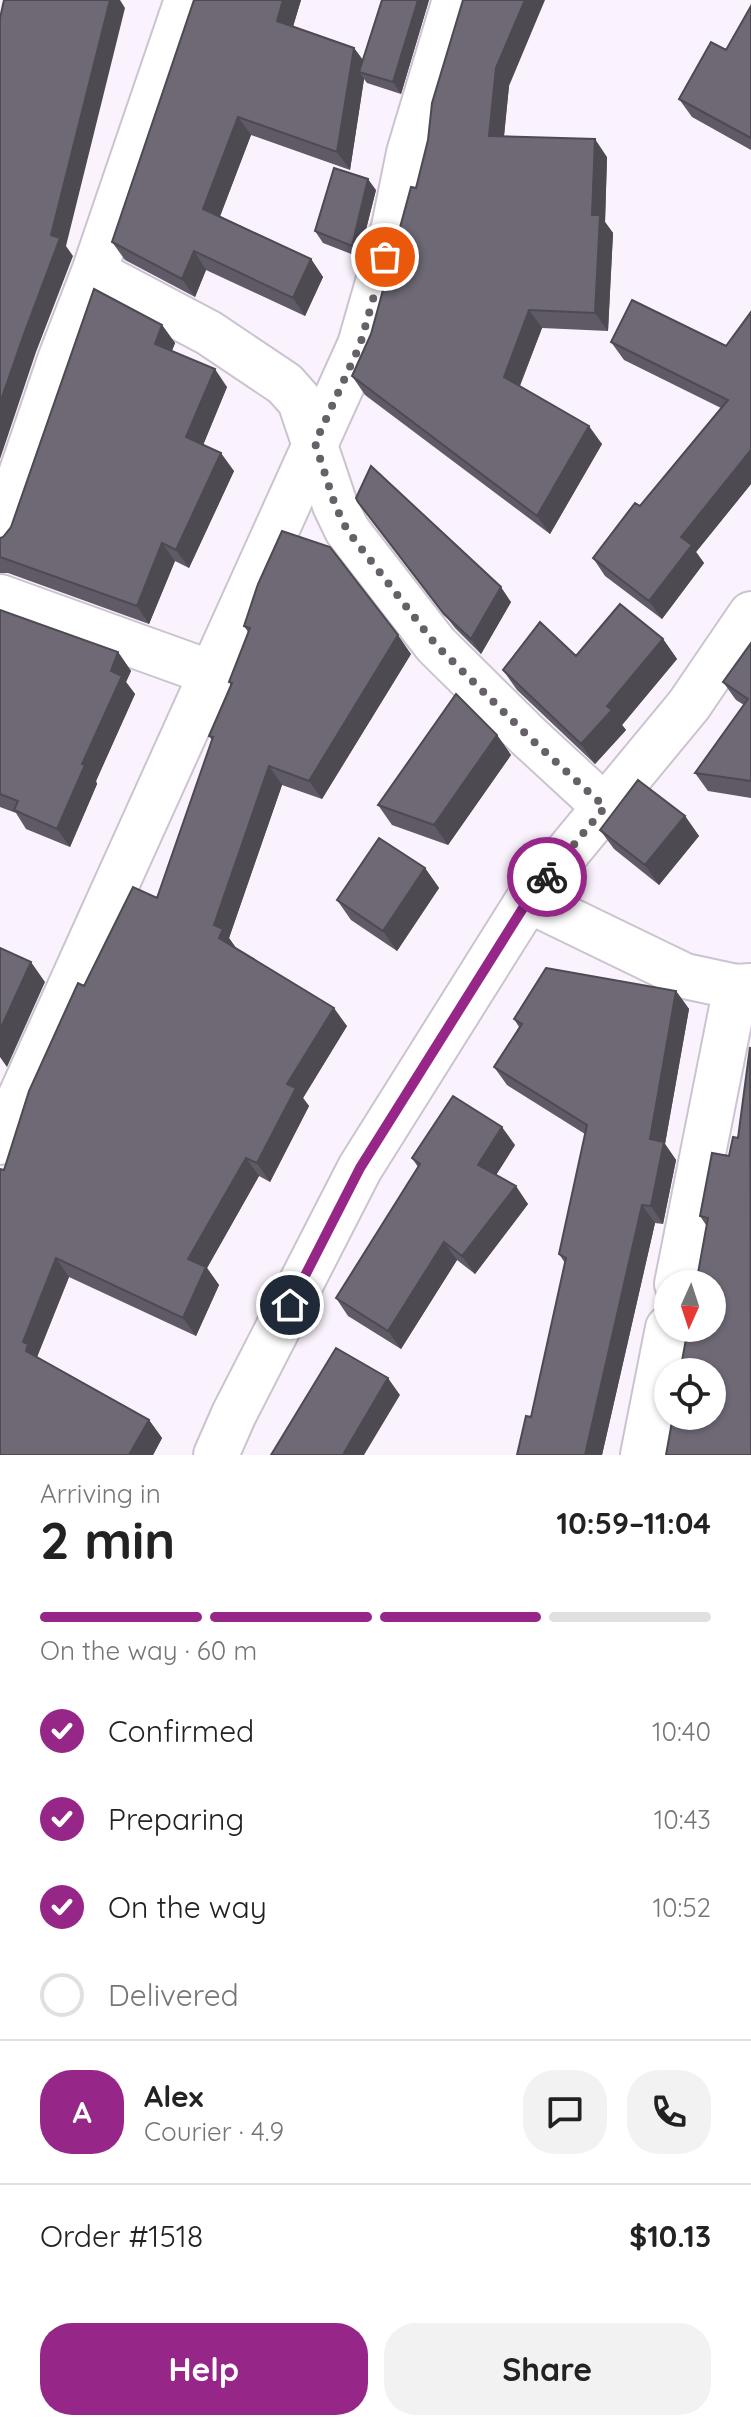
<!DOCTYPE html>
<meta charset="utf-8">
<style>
body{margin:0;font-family:Quicksand,sans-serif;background:#f2f2f2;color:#222;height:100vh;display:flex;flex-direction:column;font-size:30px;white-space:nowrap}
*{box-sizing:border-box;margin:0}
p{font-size:26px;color:#767676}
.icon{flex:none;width:44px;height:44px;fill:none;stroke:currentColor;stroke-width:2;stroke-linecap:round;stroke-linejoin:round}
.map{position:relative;height:1455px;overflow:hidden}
.details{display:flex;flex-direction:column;background:#fff;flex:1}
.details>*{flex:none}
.needle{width:52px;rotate:183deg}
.tools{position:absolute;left:654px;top:1270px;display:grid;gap:16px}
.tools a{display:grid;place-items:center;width:72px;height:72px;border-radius:50%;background:#fff;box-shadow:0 2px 6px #0004;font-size:40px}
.pin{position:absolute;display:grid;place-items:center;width:68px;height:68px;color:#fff;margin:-34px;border:4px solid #fff;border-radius:50%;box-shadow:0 2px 8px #0007}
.courier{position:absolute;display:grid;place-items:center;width:80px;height:80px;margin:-40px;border:6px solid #962788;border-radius:50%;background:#fff;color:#222;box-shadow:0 2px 10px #0007}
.overview em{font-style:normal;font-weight:700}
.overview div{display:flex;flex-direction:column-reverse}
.overview{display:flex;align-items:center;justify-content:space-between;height:136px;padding:0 40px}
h1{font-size:52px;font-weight:700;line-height:60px}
.bar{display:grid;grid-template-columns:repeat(4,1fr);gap:12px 8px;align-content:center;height:96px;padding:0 40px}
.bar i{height:10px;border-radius:6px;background:#e0e0e0}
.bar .selected{background:#962788}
.bar p{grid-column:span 4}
.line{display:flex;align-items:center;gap:20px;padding:0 40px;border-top:2px solid #e0e0e0}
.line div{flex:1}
.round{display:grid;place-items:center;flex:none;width:84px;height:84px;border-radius:32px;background:#f2f2f2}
ol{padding:0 40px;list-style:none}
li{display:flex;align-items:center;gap:24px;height:88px}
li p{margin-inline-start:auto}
li .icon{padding:8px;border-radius:50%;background:#962788;color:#fff;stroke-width:4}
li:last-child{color:#767676}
li i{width:44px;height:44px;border:4px solid #e0e0e0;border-radius:50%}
.cta{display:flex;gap:16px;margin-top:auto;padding:16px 40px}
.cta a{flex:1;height:92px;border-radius:32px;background:#962788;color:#fff;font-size:32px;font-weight:700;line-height:92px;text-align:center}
.cta a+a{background:#f2f2f2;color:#222}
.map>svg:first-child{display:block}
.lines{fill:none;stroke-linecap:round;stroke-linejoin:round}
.minor-casing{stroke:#ccc3d0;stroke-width:48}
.minor{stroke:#fff;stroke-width:44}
.wall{fill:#5f5a65}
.shaded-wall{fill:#4d4a52}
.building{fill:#6e6975;stroke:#4d4a52;stroke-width:2}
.done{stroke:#666168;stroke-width:8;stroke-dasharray:0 14.4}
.route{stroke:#962788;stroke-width:10}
</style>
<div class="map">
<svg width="751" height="1455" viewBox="0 0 751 1455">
<rect width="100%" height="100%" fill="#faf3fd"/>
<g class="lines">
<g class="minor-casing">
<path id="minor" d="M187,0L94,272L209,333L285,384L300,401L335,505L347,530L436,645L529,737L605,807
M0,536L60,360L94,272
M0,597L211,673
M528,900L685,976L736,987L751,986
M0,1142L360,345L394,227L409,153L455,0
M677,1284L736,987
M216,1455L234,1414L360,1168L528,900L689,705L751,614
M643,1455L668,1328"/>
</g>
<use href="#minor" class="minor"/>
</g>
<path class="wall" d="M194,0H301L293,27L354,48L363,60L382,0H429L401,94L367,83L364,79L350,170L251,135L220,216L311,259L323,277L305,316L206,270L195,297L125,260L112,242Z
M751,6V150L692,117L679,99L726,50Z
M509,86L504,137L607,157L605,222L613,233L608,331L542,328L520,386L602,444L550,534L365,395L352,376L371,334L416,188Z
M376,190L359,257L323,243L315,231Z
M751,312V484L696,552L704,563L662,619L605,576L593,558L640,506L721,408L624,360L611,342L726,346Z
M162,325L175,343L172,351L227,387L203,445L234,471L189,568L175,561L149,624L8,573H0V538L3,537Z
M358,502L511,602L481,654L455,628Z
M0,610L118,652L131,671L126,682L135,694L96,781L97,784L70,847L26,829L16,813L0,807Z
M244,626L411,654L322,799L282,785L229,938L236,948L347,1026L303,1098L309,1106L270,1182L259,1176L207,1268L219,1285L196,1336L69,1277L37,1357L149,1420L162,1438L153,1455H0L4,1170L84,986L157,898L212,740L209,736L231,685L229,682L248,632Z
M663,639L677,659L622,725L626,730L595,764L517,690L503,670Z
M751,643V798L708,791L695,773L744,705L736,700L723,682Z
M497,735L511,755L448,845L392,825L378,805Z
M685,816L699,836L659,885L614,849L600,830Z
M425,868L439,888L397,951L351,920L337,900Z
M676,991L689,1009L665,1144L676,1160L663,1224L655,1223L602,1455H517L531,1417L565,1263L559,1254L585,1134L507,1085L494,1067L519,1027L514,1019Z
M738,1138L751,1455L706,1225L700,1216Z
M515,1145L496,1175L528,1204L475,1274L457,1260L401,1349L348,1316L336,1298L418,1167L412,1158Z"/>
<path class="shaded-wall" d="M110,0H120L125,8L66,246L73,256L36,352L0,459V403L51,235Z
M283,0H301L289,39L277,21Z
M418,0H429L401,94L393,82Z
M525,0H545L509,86L502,154L489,136L496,68Z
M354,48L367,66L359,72L364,79L350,170L337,152Z
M238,117L251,135L216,227L203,209Z
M595,139L607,157L605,222L613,233L608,331L595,313L592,215Z
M368,179L376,190L359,257L352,246Z
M194,251L206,270L195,297L182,279Z
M311,259L323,277L305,316L293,298Z
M529,310L542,328L516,395L504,377Z
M162,325L175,343L167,362L155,344Z
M215,369L227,387L199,455L186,437Z
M589,426L602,444L550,534L537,516Z
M751,450V484L696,552L704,563L662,619L649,601L681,537Z
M221,453L234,471L189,568L176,550Z
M162,543L175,561L149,624L137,606Z
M501,587L511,602L481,654L471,639Z
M398,635L411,654L322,799L309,781Z
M663,639L677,659L622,725L626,730L595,764L581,744L607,706Z
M118,652L131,671L126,682L135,694L96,781L97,784L70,847L57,829Z
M497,735L511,755L448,845L434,825Z
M269,766L282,785L229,938L236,948L219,938L214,925Z
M685,816L699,836L659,885L645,865Z
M425,868L439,888L397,951L383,931Z
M31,962L45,982L7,1067L0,1057V1030Z
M676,991L689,1009L665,1144L676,1160L663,1224L651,1206L650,1139Z
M334,1008L347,1026L303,1098L309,1106L270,1182L257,1163L287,1084Z
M502,1127L515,1145L491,1183L478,1165Z
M246,1158L259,1176L207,1268L219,1285L196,1336L183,1318L188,1259Z
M516,1186L528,1204L475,1274L462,1256Z
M642,1205L655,1223L602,1455H585Z
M444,1242L457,1260L401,1349L388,1331Z
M56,1258L69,1277L37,1357L26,1351L23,1342Z
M388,1378L400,1395L364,1455H345L344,1453Z
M149,1420L162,1438L153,1455H129Z"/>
<path class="building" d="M4,0H110L51,235L60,238L24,334L0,403V18Z
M194,0H283L277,21L354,48L337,152L238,117L203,209L311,259L293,298L194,251L182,279L112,242Z
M382,0H418L393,82L359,72Z
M463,0H525L496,68L489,136L595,139L592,215H600L595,313L529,310L504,377L589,426L537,516L352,376L371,334L411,187L416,188L428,140L432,103Z
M751,6V138L679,99L711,42L726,50Z
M334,168L368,179L352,246L315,231Z
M94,289L162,325L155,344L215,369L186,437L221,453L176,550L162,543L137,606L0,557V538L3,537L11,527Z
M632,300L726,346L751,312V450L681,537L692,545L649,601L593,558L635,503L640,506L728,400L611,342Z
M371,466L501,587L471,639L444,614L358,502L356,498Z
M282,531L330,547L398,635L309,781L269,766L214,925L223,929L219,938L334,1008L287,1084L296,1088L257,1163L246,1158L188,1259L206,1267L183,1318L56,1258L23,1342L28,1344L26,1351L149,1420L129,1455H0V1169L4,1170L29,1091L78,983L84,986L133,887L157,898L213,737L209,736L232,683L229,682L250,628L244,626L258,584Z
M620,604L663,639L607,706L612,710L581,744L503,670L540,622L576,656Z
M0,610L118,652L111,671L122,676L82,764L85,765L57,829L14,810L18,801L0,794Z
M751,643V781L695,773L748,699L723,682Z
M456,694L497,735L434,825L378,805Z
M638,780L685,816L645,865L600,830Z
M379,838L425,868L383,931L337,900Z
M0,948L31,962L0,1030Z
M546,968L676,991L650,1139L664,1142L651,1206L642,1205L585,1455H517L526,1416L531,1417L566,1258L559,1254L587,1125L494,1067L522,1024L514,1019Z
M750,1047L751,1455H666L673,1416H712V1372H680L688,1328H712V1284H696L708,1218L700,1216L712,1153L729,1156L733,1137L738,1138Z
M453,1096L502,1127L478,1165L516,1186L462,1256L444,1242L388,1331L336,1298L420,1164L412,1158Z
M336,1348L388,1378L344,1453L347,1455H271Z"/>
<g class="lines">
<path class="done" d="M385,257L360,345L315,443L335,505L347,530L436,645L529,737L605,807L547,877"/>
<path class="route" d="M290,1305L360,1168L528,900L547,877"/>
</g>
</svg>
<div class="tools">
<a><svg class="needle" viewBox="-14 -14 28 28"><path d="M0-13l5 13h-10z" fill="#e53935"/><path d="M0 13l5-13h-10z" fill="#767676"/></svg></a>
<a><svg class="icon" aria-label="locate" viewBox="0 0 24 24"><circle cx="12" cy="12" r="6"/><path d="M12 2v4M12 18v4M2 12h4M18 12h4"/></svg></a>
</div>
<div class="pin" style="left:385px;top:257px;background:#ea580c"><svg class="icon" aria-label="bag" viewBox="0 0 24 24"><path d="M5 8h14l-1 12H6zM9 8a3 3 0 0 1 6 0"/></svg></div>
<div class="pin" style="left:290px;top:1305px;background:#1f2937"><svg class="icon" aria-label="home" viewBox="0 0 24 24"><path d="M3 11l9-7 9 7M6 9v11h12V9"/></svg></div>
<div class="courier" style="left:547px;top:877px"><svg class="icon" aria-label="bike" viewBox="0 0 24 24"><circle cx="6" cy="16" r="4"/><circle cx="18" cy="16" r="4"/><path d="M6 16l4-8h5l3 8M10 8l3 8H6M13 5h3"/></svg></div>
</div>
<section class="details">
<div class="overview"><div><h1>2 min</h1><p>Arriving in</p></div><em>10:59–11:04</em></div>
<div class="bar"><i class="selected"></i><i class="selected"></i><i class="selected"></i><i></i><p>On the way · 60 m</p></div>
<ol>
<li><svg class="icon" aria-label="check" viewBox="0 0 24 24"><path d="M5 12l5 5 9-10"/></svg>Confirmed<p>10:40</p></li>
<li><svg class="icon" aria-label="check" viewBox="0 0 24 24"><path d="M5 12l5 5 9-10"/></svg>Preparing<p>10:43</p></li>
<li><svg class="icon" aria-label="check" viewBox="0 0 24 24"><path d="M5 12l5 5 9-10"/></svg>On the way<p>10:52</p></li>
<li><i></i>Delivered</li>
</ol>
<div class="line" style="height:144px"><b class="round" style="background:#962788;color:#fff">A</b><div><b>Alex</b><p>Courier · 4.9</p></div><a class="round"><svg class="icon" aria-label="chat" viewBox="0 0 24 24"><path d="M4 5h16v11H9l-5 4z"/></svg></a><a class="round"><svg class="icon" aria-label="phone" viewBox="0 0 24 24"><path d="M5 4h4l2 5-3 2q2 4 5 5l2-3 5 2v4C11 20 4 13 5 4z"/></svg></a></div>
<div class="line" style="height:104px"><div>Order #1518</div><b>$10.13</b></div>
<div class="cta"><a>Help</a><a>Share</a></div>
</section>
